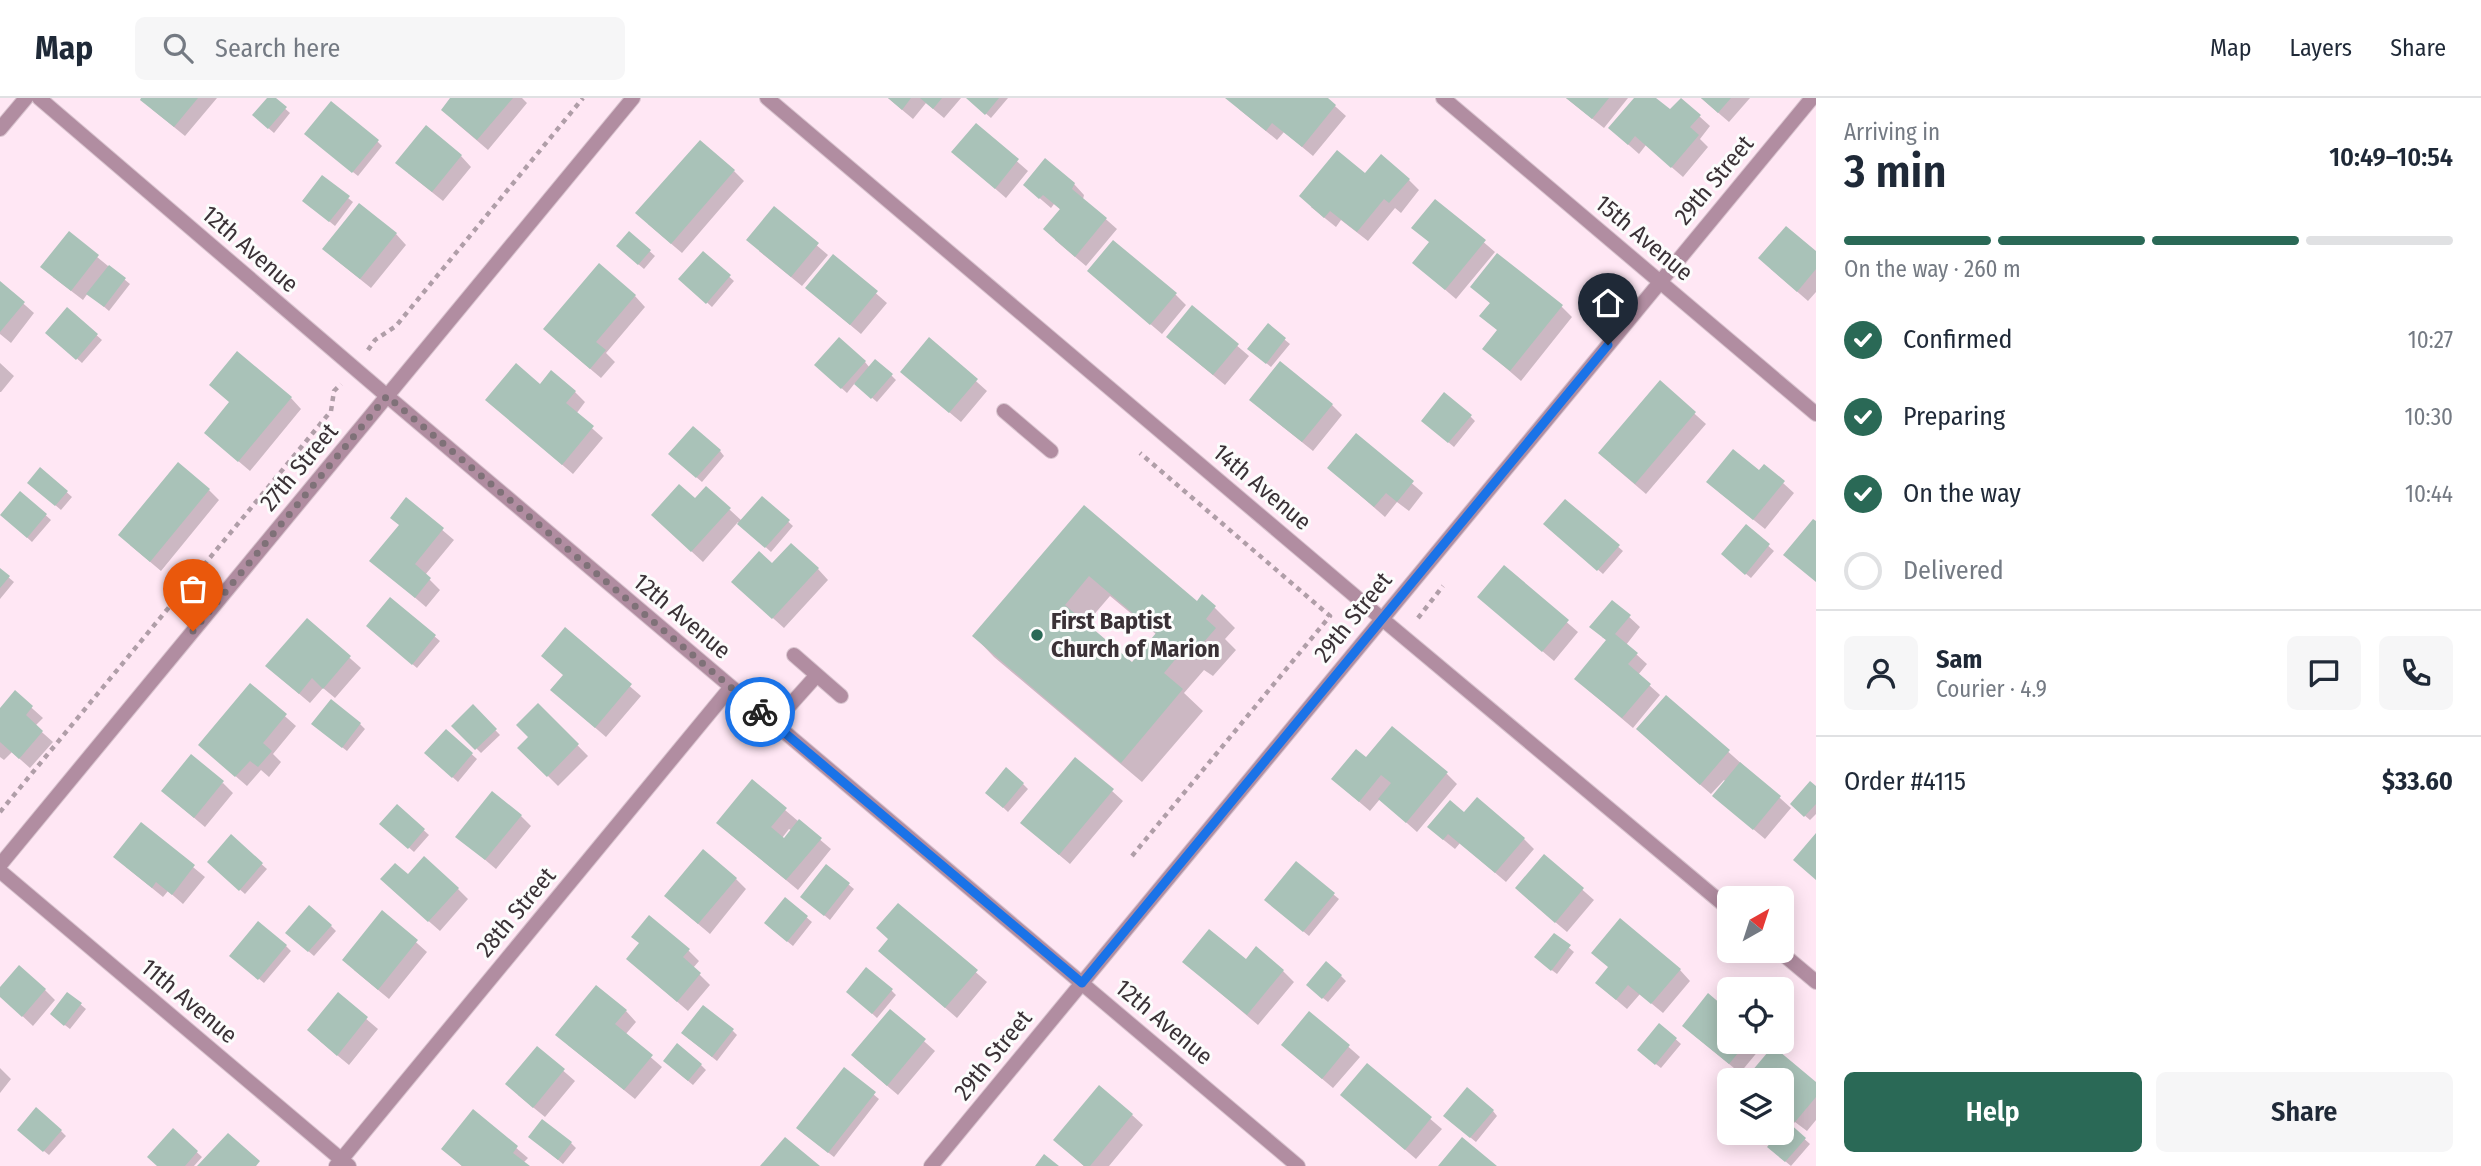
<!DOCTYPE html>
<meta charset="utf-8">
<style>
body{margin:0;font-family:"Fira Sans Condensed",sans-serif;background:#f6f6f7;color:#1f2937;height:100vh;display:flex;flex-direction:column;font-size:26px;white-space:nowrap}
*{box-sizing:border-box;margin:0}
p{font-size:23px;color:#747a83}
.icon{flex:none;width:38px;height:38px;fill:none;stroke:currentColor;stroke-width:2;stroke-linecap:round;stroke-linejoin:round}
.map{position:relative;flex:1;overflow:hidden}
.panel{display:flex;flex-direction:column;background:#fff;width:665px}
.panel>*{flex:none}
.needle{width:46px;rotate:39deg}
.fabs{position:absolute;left:1717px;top:788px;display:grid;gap:14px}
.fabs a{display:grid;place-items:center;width:77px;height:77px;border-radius:10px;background:#fff;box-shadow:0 4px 18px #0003;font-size:35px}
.pin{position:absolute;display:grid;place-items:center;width:60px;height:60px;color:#fff;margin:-72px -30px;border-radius:50% 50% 50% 0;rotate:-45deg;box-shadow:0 0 7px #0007}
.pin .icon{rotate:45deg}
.courier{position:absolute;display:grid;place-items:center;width:70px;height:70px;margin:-35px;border:5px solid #1a73e8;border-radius:50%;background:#fff;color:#222;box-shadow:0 2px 9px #0007}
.overview em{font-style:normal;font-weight:600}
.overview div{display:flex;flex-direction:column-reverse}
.overview{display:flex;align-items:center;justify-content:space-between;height:119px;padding:0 28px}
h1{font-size:46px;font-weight:600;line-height:52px}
.bar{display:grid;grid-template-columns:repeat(4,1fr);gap:10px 7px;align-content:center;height:84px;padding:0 28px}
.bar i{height:9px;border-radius:5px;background:#e0e1e3}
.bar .active{background:#2a6956}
.bar p{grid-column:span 4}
.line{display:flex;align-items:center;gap:18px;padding:0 28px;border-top:2px solid #e0e1e3}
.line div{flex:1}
.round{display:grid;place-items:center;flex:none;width:74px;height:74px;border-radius:10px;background:#f6f6f7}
ol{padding:0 28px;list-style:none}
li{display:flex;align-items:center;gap:21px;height:77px}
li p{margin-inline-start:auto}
li .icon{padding:7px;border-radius:50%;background:#2a6956;color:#fff;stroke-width:4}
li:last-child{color:#747a83}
li i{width:38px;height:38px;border:4px solid #e0e1e3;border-radius:50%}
.button{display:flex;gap:14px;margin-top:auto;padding:14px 28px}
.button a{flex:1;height:80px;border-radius:10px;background:#2a6956;color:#fff;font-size:28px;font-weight:600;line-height:80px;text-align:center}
.button a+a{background:#f6f6f7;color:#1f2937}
header{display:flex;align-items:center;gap:42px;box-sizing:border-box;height:98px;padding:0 35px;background:#fff;border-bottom:2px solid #e0e1e3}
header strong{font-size:33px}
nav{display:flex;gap:38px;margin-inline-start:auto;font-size:24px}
.search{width:490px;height:63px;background:#f6f6f7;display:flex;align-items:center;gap:18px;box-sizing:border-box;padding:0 24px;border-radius:10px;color:#747a83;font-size:26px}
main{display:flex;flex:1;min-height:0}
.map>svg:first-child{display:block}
.shadow{fill:#0003;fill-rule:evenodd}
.building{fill:#a9c2b8;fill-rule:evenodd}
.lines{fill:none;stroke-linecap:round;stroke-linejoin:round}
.service-casing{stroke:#d8c3ce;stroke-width:16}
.minor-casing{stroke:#d8c3ce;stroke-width:16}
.path{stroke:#b09ea8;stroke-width:4.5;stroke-dasharray:5 5;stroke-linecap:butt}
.service{stroke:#b18da1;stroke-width:14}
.minor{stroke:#b18da1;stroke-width:14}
.done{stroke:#7f7178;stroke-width:7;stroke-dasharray:0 12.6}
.route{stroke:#1a73e8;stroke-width:9}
.poi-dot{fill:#2a6956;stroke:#fcfcfc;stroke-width:2.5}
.labels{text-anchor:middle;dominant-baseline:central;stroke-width:6;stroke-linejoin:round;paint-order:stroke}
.street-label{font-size:24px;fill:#3a3136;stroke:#fcfcfc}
.poi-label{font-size:24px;font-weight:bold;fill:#3a3136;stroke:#fcfcfc;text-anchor:start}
</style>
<header>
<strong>Map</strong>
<div class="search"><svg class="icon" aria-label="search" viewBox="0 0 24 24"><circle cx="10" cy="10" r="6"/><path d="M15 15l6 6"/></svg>Search here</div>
<nav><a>Map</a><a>Layers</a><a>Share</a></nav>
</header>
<main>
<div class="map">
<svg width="1816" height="1068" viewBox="0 0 1816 1068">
<rect width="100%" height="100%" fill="#ffe7f4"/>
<path class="shadow" d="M144,0H217L185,38L153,12Z
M269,0H273L290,15L274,35L259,22Z
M453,0H522L527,5L488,52L453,22Z
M888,0H961L944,20L926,5L913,21Z
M968,0H1008L991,20Z
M1230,0H1326L1346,18L1313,58L1284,34L1277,42L1240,12Z
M1566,0H1628L1604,30Z
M1636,0H1654L1670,14L1699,18L1710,28L1700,41L1708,49L1683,79L1646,47L1639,56L1621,40Z
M1701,0H1750L1729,24Z
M976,27L1028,73L1006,100L953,54Z
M311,41L377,43L382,48L358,78Z
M461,58L471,69L443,103L408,75Z
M734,73L744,83L682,155L648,126Z
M1365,77L1409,82L1419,92L1401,115L1395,110L1368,143L1341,122L1336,129L1311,109Z
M1074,86L1084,97L1083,101L1117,131L1086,168L1055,142L1061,112L1054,106L1051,110L1036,97Z
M348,100L353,104L335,128L309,107Z
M1436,103L1495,154L1456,201L1414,165L1431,145Z
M774,111L828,157L802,188L759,153Z
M629,135L655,158L644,171L623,153Z
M69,136L130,186L109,213L88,195L83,202L53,179Z
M396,136L406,147L371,190L335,161Z
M704,156L734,183L712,209L681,181Z
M1816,156V194L1808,203L1771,171Z
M833,158L887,205L861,236L818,200Z
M1100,183L1176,197L1186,207L1162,236Z
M0,185L34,215L11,245L0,236Z
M1472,189L1561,208L1572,219L1521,283L1484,251L1498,233L1491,206Z
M635,198L645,209L606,255L615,264L601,280L555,241Z
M1193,210L1249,258L1225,287L1179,249Z
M68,212L102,242L82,265L52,239Z
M1268,228L1290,246L1271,269L1254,255Z
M930,242L987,293L961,324L913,284Z
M865,264L870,270L891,277L896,282L877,304L855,285L847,295L816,267Z
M0,265L14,278L1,294H0Z
M1660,285L1706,326L1646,396L1611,366Z
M540,288L575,294L585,304L576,316L603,340L573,376L487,302Z
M291,300L301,311L250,373L217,345Z
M1332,307L1342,317L1313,353L1262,312Z
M1470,318L1475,323L1454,349L1428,327Z
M1356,337L1423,395L1409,413L1397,404L1385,419L1329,370Z
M720,353L724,358L702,384L675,361Z
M1764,368L1794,395L1765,431L1719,394L1759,374Z
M41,371L72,399L61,412L34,389Z
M706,390L742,423L762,400L793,428L771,454L738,424L703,464L664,428L695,403Z
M209,392L219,402L161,473L130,447Z
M21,395L51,422L32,444L7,421Z
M407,402L454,442L425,477L440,492L426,509L372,463L400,428Z
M1566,403L1623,453L1603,476L1551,431Z
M1084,409L1197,505L1215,510L1235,530L1225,541L1236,552L1213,578L1204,572L1184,595L1203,613L1142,684L994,559L974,538ZM1110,498L1157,537L1132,566L1085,527Z
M1746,428L1774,453L1751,480L1728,461Z
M772,467L818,471L828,482L784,530L744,494Z
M1504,470L1578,534L1554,563L1479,499Z
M0,472L14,484L0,501Z
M390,501L440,543L417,570L373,533Z
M1613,504L1640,529L1626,547L1647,566L1638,577L1660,597L1633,630L1587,591L1608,543L1602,539Z
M307,522L361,570L335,600L323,590L310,605L278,578Z
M565,532L641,598L606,639L563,602Z
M251,588L296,628L273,656L281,664L269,679L261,672L247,688L211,657Z
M15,595L43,620L35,628L53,644L30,670L12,654L4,662L0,659V612Z
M1667,599L1791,710L1765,741L1714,698L1726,684L1724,682L1711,696L1649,642Z
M538,607L588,658L558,688L520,650L530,639Z
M473,609L500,637L481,655L454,628Z
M360,626L365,631L347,653L319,631Z
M446,633L477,661L458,684L426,655Z
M1366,662L1447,676L1457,686L1417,734L1380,701L1370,713L1344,691Z
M752,684L831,751L798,792L729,735ZM789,731L792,733L784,742L782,740Z
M223,685L233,695L205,729L174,703Z
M1023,686L1028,691L1008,714L992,699Z
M1816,691V716L1810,722L1797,711Z
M1112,693L1123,703L1070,766L1033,735Z
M397,708L429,737L414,754L382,726Z
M1464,717L1524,741L1534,751L1506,784L1460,745L1455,751L1440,739Z
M521,718L531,728L496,771L458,739Z
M141,726L205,779L183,806L168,793L163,799L126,769Z
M231,739L267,771L245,796L214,769Z
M1544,758L1594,802L1567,834L1528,801Z
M1296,766L1339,801L1309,838L1271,807Z
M826,768L854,791L830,822L807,803Z
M408,779L458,791L468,801L440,833L393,792Z
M736,781L746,791L710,836L677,808Z
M785,801L812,824L793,848L771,830Z
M898,807L987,884L957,920L891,863L890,842Z
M383,815L427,854L389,901L354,872Z
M331,828L336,833L314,858L292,839Z
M1554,837L1574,854L1557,876L1541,864Z
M641,846L688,852L699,863L693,870L710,887L688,913L639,871Z
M286,848L291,853L264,885L236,862Z
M1184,864H1246L1283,873L1294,884L1258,927Z
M1610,870L1680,872L1690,883L1663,915L1640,896L1627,911L1608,895Z
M1341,878L1346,883L1328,904L1313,892Z
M0,891L45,892L55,902L33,928L0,897Z
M891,892L896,897L877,920L853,898Z
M68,896L86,911L70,931L57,921Z
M338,897L378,931L349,967L320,943Z
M626,913L636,924L625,937L662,969L635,1001L568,947Z
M890,913L935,953L898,997L864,968Z
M1310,915L1360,959L1333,990L1294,957Z
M1729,915V943H1761L1764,946L1740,975L1695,938Z
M1660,927L1681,946L1661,970L1644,957Z
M733,933L737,937L717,963L688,940Z
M537,950L575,983L545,1019L518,997Z
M1773,950L1816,986V1022L1807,1033L1795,1024L1791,1029L1810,1046L1791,1068L1774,1054L1782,1034V982L1748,980Z
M701,967L706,972L693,987L670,968Z
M1367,967L1442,1031L1416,1061L1353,1007Z
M0,970L11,981L0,995Z
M844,972L879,1001L834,1059L803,1035Z
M473,1013L528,1060L523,1065L527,1068H462L443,1051Z
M1493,1013L1497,1018L1476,1044L1450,1023Z
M1132,1017L1143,1027L1109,1068H1084L1055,1042Z
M173,1032L202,1059L194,1068H159Z
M61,1033L66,1038L49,1057L24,1037Z
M535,1043L571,1045L576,1050L563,1066Z"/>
<path class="building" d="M141,0H198L174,29L140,2Z
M267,0H276L287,9L268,31L252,17Z
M450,0H513L477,42L441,12Z
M888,0H911L902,12Z
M920,0H942L933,11Z
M966,0H999L985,17Z
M1225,0H1328L1336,7L1302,49L1272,25L1266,33Z
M1566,0H1609L1592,21Z
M1634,0H1656L1670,11L1681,0L1701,17L1690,29L1699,37L1671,70L1635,38L1628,47L1608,30Z
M1701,0H1731L1718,15Z
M331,3L379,42L352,75L304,36Z
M976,25L1019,61L995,91L951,54Z
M426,27L462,57L432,94L395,65Z
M700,42L735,72L671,146L635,115Z
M1337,52L1365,75L1381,56L1410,81L1389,105L1384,101L1357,134L1330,113L1324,120L1299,98Z
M1045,60L1075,85L1072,91L1107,120L1075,159L1043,131L1060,111L1043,97L1039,101L1023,87Z
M322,77L350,98L329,124L302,103Z
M1435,101L1486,142L1445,192L1412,165L1429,144L1411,130Z
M359,105L397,135L360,181L322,151Z
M774,108L819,145L791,179L746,142Z
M1786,128L1816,153V171L1797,194L1758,160Z
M69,133L99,157L71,193L40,169Z
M629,133L651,152L638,167L616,148Z
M1113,142L1177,195L1150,227L1087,173Z
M703,153L731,177L706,206L678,181Z
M1497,155L1563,207L1510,273L1482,251L1497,232L1479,218L1490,205L1470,189Z
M833,156L878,193L850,227L805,190Z
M599,165L636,197L596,244L606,252L590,271L543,231Z
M109,167L126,180L104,209L86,196Z
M0,183L25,204L0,234Z
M1192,207L1239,246L1213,277L1166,239Z
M67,209L98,236L76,262L45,235Z
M1268,225L1286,240L1266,266L1247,251Z
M839,239L866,263L841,291L814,267Z
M929,239L978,281L949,315L900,274Z
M237,253L292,299L238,364L204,335L229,304L209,287Z
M875,261L893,276L871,301L854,286Z
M1280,263L1333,306L1302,344L1249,302Z
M516,265L540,286L551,272L576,293L566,305L594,328L562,367L485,302Z
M1660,282L1696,314L1635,386L1598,355Z
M1444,294L1472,317L1448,345L1421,323Z
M693,328L721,352L696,380L668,356Z
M1356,335L1414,383L1397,404L1386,395L1374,409L1327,370Z
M1733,351L1759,372L1764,366L1785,383L1753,422L1706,384Z
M178,364L210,391L150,464L118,437Z
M40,369L68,393L55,408L27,385Z
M679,386L695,400L706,388L731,410L691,454L651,417Z
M20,393L47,416L27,440L0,417Z
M762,398L790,422L765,450L737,426Z
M406,399L444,430L415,466L431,480L415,500L369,463L399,427L390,420Z
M1565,401L1620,447L1597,473L1543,426Z
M1084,407L1197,503L1202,496L1216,508L1206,521L1216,530L1191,559L1183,552L1164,575L1183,591L1121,665L972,538ZM1089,478L1156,535L1132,564L1065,507Z
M1813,421L1816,423V484L1783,457Z
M1746,426L1770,446L1745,477L1721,456Z
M791,445L819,470L772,521L731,484L759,453L772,465Z
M1504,467L1569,522L1542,554L1477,499Z
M0,470L10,478L0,490Z
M390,499L436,537L412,567L366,528Z
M1612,502L1631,517L1615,536L1638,555L1628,566L1651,586L1622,620L1574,581L1606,542L1589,529Z
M307,520L351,558L323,591L312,580L299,596L265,568Z
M565,529L632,586L595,630L550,592L563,577L541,558Z
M250,585L287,616L263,645L272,653L258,669L250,663L235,679L198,647Z
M15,592L33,608L26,617L43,633L19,661L0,644V610Z
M1666,597L1730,652L1700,687L1636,631Z
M331,601L361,625L342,650L311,626Z
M538,605L579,646L547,679L517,650L528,639L516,627Z
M473,606L497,631L475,652L451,628Z
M1392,628L1448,674L1406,725L1378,701L1391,685L1381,677L1359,704L1331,681L1356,651L1366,659Z
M446,631L473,655L452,680L424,655Z
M191,656L224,683L194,720L161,693Z
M1075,659L1114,691L1059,757L1020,725Z
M1740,664L1781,698L1753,732L1712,698Z
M1006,669L1024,685L1003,710L985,695Z
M752,681L787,710L771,729L784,740L799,721L822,740L786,782L716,725Z
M1810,683L1816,688V706L1804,719L1790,706Z
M492,693L522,717L485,762L455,739Z
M1477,699L1525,740L1495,775L1448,736L1443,742L1427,729L1450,702L1464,714Z
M397,706L425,731L408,751L379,726Z
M141,724L195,767L172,797L156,784L152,790L113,759Z
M1816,735V782L1793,762Z
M231,736L263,765L239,793L207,764Z
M703,751L737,780L698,826L664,798Z
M1544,756L1584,790L1555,825L1515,790Z
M424,758L459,790L428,824L380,781L395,765L408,776Z
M1296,763L1335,795L1303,834L1264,802Z
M826,766L850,785L824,818L800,799Z
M785,799L808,818L787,844L764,825Z
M898,805L978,872L945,910L878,853L888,841L876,830Z
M309,807L332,827L308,854L285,835Z
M382,812L418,842L378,892L342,862Z
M649,817L690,851L683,859L701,875L677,904L626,861L639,845L631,839Z
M1620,820L1681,871L1651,906L1628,887L1616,902L1595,885L1608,869L1591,855Z
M258,823L287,847L258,882L229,858Z
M1209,831L1246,861L1256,848L1284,872L1247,917L1182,864Z
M1554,835L1571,847L1551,873L1534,859Z
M1326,863L1342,877L1322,901L1306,887Z
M19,867L46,891L22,919L0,899V889Z
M866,869L893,891L872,916L846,894Z
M596,887L627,912L615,926L653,957L624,992L555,937Z
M67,894L82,905L64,928L50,916Z
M338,894L368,919L337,958L307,932Z
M1708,895L1729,913V943H1748L1729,966L1682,928Z
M703,907L734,931L712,959L681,935Z
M890,911L926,941L887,988L851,957Z
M1309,913L1350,947L1322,981L1281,947Z
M1659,925L1677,940L1655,967L1637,952Z
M677,945L702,966L688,983L663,963Z
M537,948L565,971L533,1010L505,986Z
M1773,948L1816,984V999L1795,1024L1784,1014L1782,1017V982L1746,980Z
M1367,965L1432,1019L1405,1052L1340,997Z
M844,969L876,994L828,1055L796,1030Z
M1099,987L1133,1016L1090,1068H1084L1053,1042Z
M1467,989L1494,1012L1470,1040L1443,1018Z
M36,1009L62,1032L43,1054L17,1032Z
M473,1011L518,1048L513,1055L530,1068H462L441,1051Z
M542,1021L572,1044L558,1062L528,1039Z
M1788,1024L1806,1040L1785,1064L1767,1049Z
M173,1030L198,1053L185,1068H157L147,1059Z
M228,1035L260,1063L256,1068H197Z
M785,1039L820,1068H760Z
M1462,1039L1497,1068H1438Z
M1044,1056L1059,1068H1035Z"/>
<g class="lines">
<g class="service-casing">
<path id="service" d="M1004,313L1051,353
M794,557L841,598
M774,625L817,577"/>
</g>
<g class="minor-casing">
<path id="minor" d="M39,0L387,298L1298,1068
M767,0L1381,520L1729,811
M1443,0L1816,316
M0,31L26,0
M0,767L633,0
M0,773L349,1068
M1778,852L1816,884
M336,1068L731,589
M931,1068L1812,0"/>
</g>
<path class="path" d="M368,252L375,242L396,228L583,0
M1418,520L1443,488
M0,714L331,313L334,293L341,286
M1132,758L1330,518L1140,355"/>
<use href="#service" class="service"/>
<use href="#minor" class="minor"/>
</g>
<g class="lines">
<path class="done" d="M193,533L387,298L760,614"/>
<path class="route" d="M760,614L1082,885L1608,247"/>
</g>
<circle class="poi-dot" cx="1037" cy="537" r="7"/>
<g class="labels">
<g class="street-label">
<text transform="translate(1714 82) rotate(-50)">29th Street</text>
<text transform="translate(1644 140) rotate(40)">15th Avenue</text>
<text transform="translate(250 151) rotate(41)">12th Avenue</text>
<text transform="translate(299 369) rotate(-50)">27th Street</text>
<text transform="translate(1262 389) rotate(40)">14th Avenue</text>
<text transform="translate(682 518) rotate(40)">12th Avenue</text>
<text transform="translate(1353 519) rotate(-51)">29th Street</text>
<text transform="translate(516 814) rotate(-50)">28th Street</text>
<text transform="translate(189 903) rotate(40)">11th Avenue</text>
<text transform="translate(1164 924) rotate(40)">12th Avenue</text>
<text transform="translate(993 957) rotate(-51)">29th Street</text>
</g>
<g class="poi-label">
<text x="1051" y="523">First Baptist<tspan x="1051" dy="28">Church of Marion</tspan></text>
</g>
</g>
</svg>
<div class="fabs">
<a><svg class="needle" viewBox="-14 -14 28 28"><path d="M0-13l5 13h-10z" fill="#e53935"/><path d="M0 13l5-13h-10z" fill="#747a83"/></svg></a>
<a><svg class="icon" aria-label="locate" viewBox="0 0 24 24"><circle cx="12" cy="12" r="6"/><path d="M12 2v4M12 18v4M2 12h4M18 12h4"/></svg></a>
<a><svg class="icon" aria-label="layers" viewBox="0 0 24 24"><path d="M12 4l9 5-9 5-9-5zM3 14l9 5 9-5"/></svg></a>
</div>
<div class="pin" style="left:193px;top:533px;background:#ea580c"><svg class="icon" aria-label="bag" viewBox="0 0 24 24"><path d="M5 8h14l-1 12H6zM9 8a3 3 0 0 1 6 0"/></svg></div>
<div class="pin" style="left:1608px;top:247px;background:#1f2937"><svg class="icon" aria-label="home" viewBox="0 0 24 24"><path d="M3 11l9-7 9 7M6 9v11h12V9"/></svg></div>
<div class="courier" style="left:760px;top:614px"><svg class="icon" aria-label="bike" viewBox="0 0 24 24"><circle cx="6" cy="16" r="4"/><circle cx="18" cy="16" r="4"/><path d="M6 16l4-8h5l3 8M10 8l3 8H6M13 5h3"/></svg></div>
</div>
<section class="panel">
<div class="overview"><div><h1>3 min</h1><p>Arriving in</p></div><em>10:49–10:54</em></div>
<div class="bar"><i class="active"></i><i class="active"></i><i class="active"></i><i></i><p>On the way · 260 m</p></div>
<ol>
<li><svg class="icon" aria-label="check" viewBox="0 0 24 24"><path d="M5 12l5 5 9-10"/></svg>Confirmed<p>10:27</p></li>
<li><svg class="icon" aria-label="check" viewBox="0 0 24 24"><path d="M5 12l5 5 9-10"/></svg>Preparing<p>10:30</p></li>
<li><svg class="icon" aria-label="check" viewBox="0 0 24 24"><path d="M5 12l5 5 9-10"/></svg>On the way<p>10:44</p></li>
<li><i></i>Delivered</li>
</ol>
<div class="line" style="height:126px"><a class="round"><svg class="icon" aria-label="person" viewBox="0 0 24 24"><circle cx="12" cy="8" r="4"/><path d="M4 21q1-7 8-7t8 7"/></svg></a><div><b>Sam</b><p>Courier · 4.9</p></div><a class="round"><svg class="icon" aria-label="chat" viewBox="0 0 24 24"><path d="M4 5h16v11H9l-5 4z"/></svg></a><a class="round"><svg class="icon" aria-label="phone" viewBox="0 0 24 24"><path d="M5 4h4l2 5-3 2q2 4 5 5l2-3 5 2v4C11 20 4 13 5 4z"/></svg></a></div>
<div class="line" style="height:91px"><div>Order #4115</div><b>$33.60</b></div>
<div class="button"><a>Help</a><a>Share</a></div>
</section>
</main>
